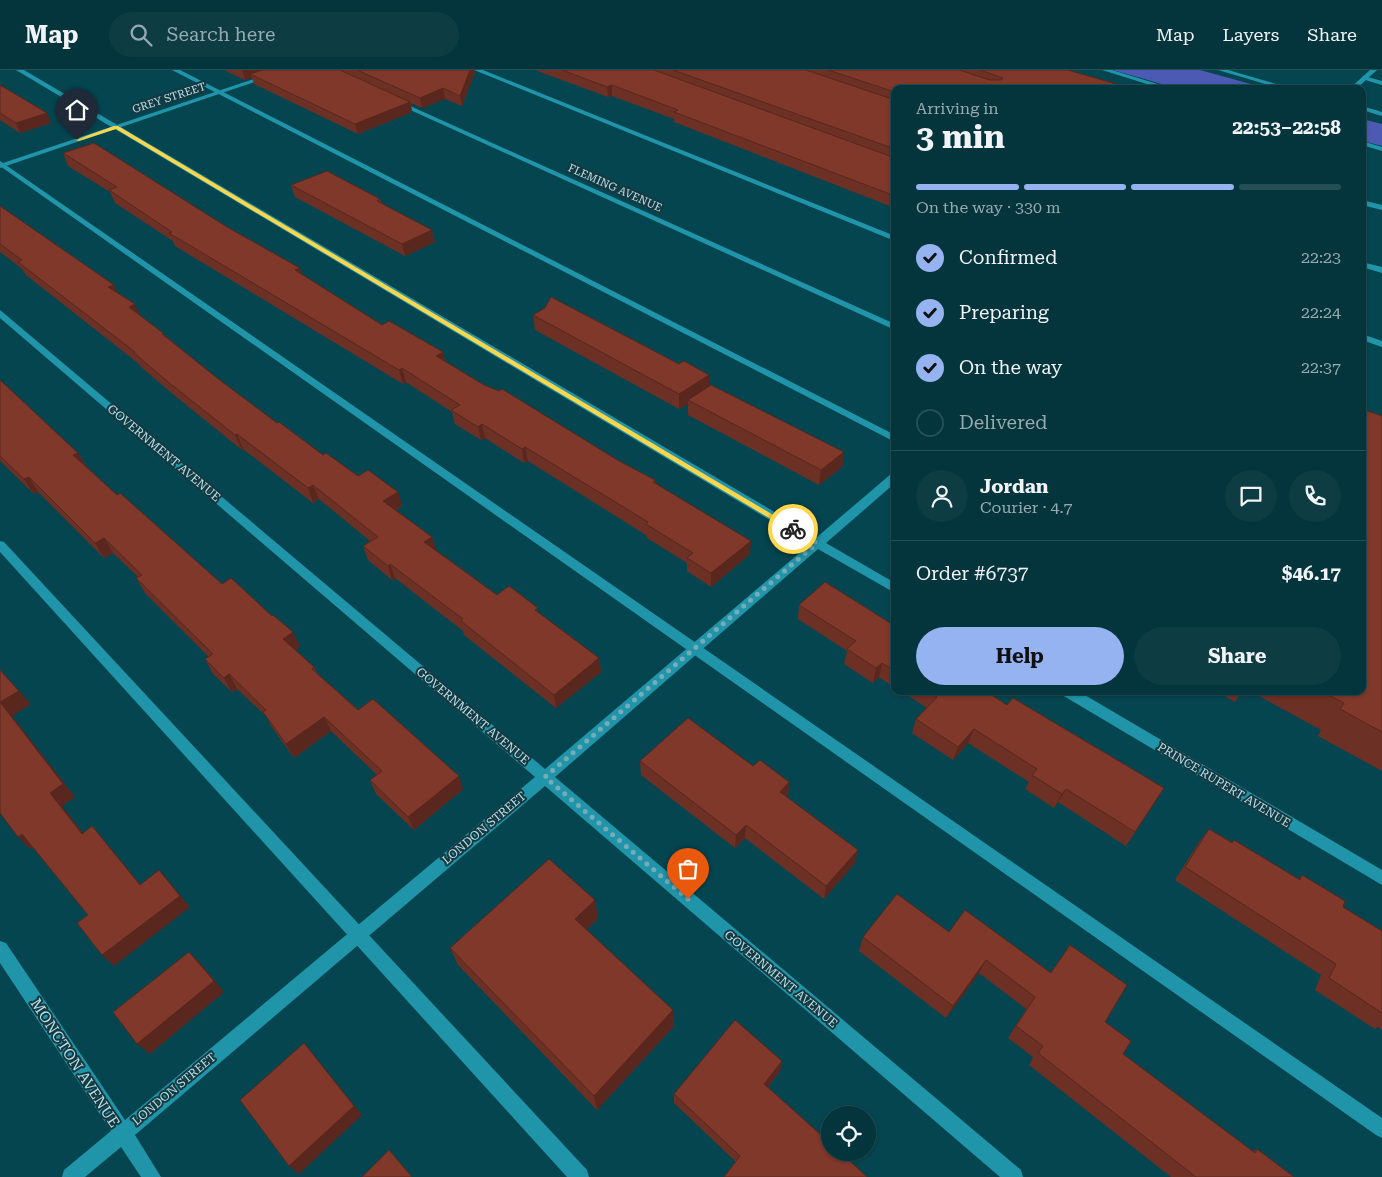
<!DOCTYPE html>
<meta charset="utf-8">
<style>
body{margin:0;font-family:"Roboto Serif",serif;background:#0d3c43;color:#f1f3f6;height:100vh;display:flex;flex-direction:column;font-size:19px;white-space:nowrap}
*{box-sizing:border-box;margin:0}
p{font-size:16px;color:#97aaaf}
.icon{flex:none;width:28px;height:28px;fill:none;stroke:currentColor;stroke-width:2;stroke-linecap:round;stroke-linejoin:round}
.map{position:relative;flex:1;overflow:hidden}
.side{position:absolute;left:891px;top:15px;width:475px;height:610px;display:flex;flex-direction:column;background:#04343c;border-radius:10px;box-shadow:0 1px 4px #0004,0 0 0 1px #254f56}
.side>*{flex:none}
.controls{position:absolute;left:821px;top:1036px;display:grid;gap:10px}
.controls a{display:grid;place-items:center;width:55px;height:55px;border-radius:50%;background:#04343c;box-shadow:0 1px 4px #0004,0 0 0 1px #254f56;font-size:25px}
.pin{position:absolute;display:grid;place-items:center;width:42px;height:42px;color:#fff;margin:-51px -21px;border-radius:50% 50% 50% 0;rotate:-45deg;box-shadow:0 0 5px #0007}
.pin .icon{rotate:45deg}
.courier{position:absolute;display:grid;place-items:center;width:50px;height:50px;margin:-25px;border:4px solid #ffd54a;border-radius:50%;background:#fff;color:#222;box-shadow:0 1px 6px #0007}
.headline em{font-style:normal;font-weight:700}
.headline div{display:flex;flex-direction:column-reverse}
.headline{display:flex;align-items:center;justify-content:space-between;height:85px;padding:0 25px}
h1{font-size:32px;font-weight:700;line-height:38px}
.bar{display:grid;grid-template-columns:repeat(4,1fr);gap:8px 5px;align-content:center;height:60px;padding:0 25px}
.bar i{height:6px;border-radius:4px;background:#254f56}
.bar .on{background:#95b2f1}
.bar p{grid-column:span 4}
.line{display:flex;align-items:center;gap:12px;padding:0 25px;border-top:1px solid #254f56}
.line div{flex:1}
.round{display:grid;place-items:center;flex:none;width:52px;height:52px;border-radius:26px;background:#0d3c43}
ol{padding:0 25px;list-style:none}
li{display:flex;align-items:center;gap:15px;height:55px}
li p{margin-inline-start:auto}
li .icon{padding:5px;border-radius:50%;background:#95b2f1;color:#111;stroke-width:4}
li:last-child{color:#97aaaf}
li i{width:28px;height:28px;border:2px solid #254f56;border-radius:50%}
.action{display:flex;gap:10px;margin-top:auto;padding:10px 25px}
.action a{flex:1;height:58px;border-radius:30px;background:#95b2f1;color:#111;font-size:20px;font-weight:700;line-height:58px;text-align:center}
.action a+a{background:#0d3c43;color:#f1f3f6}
header{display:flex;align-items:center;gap:30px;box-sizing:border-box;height:70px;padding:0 25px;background:#04343c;border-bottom:1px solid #254f56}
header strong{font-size:24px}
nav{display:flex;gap:28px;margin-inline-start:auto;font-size:18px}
.search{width:350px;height:45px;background:#0d3c43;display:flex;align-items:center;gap:12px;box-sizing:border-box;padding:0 18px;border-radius:28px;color:#97aaaf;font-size:19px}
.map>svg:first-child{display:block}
.green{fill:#4c5ab4}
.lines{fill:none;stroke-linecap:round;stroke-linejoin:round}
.service{fill:#2095aa;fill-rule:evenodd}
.minor{fill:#2095aa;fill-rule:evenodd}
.tertiary{fill:#2095aa;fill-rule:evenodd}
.secondary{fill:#2095aa;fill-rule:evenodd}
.wall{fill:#6d3024}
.shaded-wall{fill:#59271d}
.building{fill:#7f382a;stroke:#59271d}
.route{fill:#ffd54a}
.done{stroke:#77acb7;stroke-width:5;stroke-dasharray:0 9}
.labels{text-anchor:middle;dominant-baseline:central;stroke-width:4;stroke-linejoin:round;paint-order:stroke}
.far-street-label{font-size:11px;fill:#b4e3ee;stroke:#17383f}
.street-label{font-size:12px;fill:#b4e3ee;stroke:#17383f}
.near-street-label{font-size:15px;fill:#b4e3ee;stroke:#17383f}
</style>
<header>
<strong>Map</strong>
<div class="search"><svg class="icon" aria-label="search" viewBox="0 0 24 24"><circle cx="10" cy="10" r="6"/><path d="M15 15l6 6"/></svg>Search here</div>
<nav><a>Map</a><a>Layers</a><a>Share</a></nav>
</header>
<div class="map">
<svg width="1382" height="1107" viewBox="0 0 1382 1107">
<rect width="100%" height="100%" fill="#054550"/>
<path class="green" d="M1113,0H1200L1269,19H1179Z
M1362,49L1382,54V76L1363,71Z"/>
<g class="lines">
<path class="service" d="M172,0H180L895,365V372Z
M474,0H483L895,166V171Z
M1102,0H1112L1174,19H1163Z
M1364,6L1382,11V15L1362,9V7Z
M1362,71L1382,77V81L1362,75Z
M0,91L1382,1048V1068L1376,1065L0,96Z
M1362,192L1382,197V203L1362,197Z
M0,471L4,472L587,1100L589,1107H567L0,482Z"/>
<path class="minor" d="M16,0H24L817,467L891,404L895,403V413L826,473L895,513V523L818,479L555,707L1021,1100L1023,1107H1000L545,716L135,1065L161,1107H141L121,1077L85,1107H62L64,1100L111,1061L0,893V871L6,873L125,1050L535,707L0,248V240L545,699L810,474Z
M1370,0H1377L1356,19H1349Z
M395,31H399L895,254V260L395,33Z
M1362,130L1382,135V140L1362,135Z
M1362,264L1382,271V277L1362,270Z
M1061,621H1078L1382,800V815L1062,625Z"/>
<path class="tertiary" d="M281,0H290L0,98V94Z"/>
<path class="secondary" d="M1218,0H1228L1293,19H1282Z
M1362,36L1382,42V46L1362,40Z"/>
</g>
<path class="wall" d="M224,0H475V2L462,36L445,29L422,38L411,33L412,42L358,64L254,14L252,8L245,10Z
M535,0H1068L1133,19H895V138L674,52V49L612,26L608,27Z
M0,15L51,53L20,63L0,50Z
M63,83L301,204L382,255L443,282L445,291L484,315L619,391L655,410L656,413L750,484L711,517L687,501V493L647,468L646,465L528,391L524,393L485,368L481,370L455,354L452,342L406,312L403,314L175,176L173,171L115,133L110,122L68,96Z
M291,115L380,129L381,132L435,172L405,186L295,127Z
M0,136L114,215L117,223L140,245L217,308L277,353L323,385L358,406L398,422L402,436L396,440L432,467L436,480L497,525L539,543L599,588L601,602L556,638L464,565L463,561L395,508L392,510L368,490L363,476L370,471L319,429L313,433L243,379L242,380L174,325L141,297L139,294L26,205L21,198L0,182Z
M533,245L709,316L844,382L842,397L819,415L688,345V334L679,339L535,260Z
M0,310L78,383L86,396L117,425L222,514L300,577L295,580L314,597L317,603L358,640L463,719L414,760L376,724L370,710L377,705L331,661L294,688L271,656L266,646L237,619L232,622L213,604L205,589L209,587L145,523L136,508L138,507L113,483L104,488L38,422L34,424L0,391Z
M1382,346V701L1318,666L1321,660L1250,621H1362Z
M799,535L895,556V618L879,607L873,613L844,594L847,581L798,549Z
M901,621H985L1007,635L1164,718L1126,776L1058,732L1054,738L1025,719L1029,712L968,673L953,690L912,663L916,649L927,638Z
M1216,621H1242L1235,632Z
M640,691L753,696L789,712L788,726L786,727L855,793L824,829L745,768L735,778L641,705Z
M1209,759L1232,772L1234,770L1299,809L1302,805L1343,837L1382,861V960L1378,957L1375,959L1315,920L1321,905L1175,810L1199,772Z
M598,848L586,860L674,956L597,1040L458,895L450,878Z
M949,862L1050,903L1070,875L1105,952L1123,984L1253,1081L1257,1079L1294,1107H1171L1029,995L1033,987L1008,968L1026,939L979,903L946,948L859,881L863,867Z
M782,991L780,1001L768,1017L830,1073L736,1092L674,1033V1024Z"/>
<path class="shaded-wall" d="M242,0H275L250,4L252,8L245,10Z
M470,0H475V2L462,36L460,26Z
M612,15V26L608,27L607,17Z
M443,18L445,29L422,38L420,28Z
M410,32L412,42L358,64L355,54Z
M47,43L51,53L20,63L16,53Z
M432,160L435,172L405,186L402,174Z
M300,198L304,211L295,200Z
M114,215L120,229L108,217Z
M135,234L141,248L129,237Z
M443,282L446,295L436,286Z
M402,298L406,312L403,314L399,300Z
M709,305V320L688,330V334L679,339V324Z
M482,354L485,368L481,370L478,357Z
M237,364L243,379L242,380L235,365Z
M525,377L528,391L524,393L522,379Z
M844,382L842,397L819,415L821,400Z
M78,383L87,398L73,385Z
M29,407L38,422L34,424L24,409Z
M313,415L319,429L313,433L308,418Z
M398,422L402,436L387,445L383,431Z
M432,467L436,481L424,472Z
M104,468L113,483L104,488L95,473Z
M751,471L750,484L711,517V503Z
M390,494L395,508L392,510L388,496Z
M293,562L300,577L290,584L283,569Z
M599,588L601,602L556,638L554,625Z
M882,593L879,607L873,613L876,598Z
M229,604L237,619L232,622L224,608Z
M19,621L31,634L12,646L75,727L62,736L93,776L82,764L50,723L0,632Z
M324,647L331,661L294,688L286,674Z
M974,659L968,673L953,690L958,677Z
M459,706L463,719L414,760L408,747Z
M789,712L788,726L778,735L780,722Z
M1066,719L1058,732L1054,738L1062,724Z
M746,755L745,768L735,778L736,765Z
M92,756L103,769L151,827L140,815Z
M22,764L35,776L30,779L18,767Z
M858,780L855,793L824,829L826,816Z
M159,800L190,837L114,896L102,885Z
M595,830L598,848L579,867L575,849Z
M189,882L200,893L224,922L150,984L137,974Z
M986,890L979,903L946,948L953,936Z
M673,940L674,956L597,1040L594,1026Z
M304,973L362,1045L299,1104L289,1096Z
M782,991L780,1001L763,1023L764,1014Z"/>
<path class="building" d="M262,0H340L410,32L355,54L250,4Z
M357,0H470L460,26L443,18L420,28Z
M562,0H654L895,88V126L674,42L678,40L612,15L607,17Z
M673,0H806L895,30V79Z
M828,0H959L990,10H1001L1003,8L980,0H1068L1133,19H895V22Z
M0,15L47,43L16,53L0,43Z
M94,73L227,157L300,198L295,200L382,255L389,251L443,282L436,286L484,315L499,321L502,319L619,391L655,410L653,412L751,471L711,503L687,488L693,483L646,454L648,452L525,377L522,379L482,354L478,357L451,340L460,335L402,298L399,300L169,163L172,162L109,120L117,117L63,83Z
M327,101L380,129L377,131L432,160L402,174L291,115Z
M0,136L114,215L108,217L135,234L129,237L163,263L162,264L217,308L277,353L279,352L323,385L326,383L358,406L368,400L398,422L383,431L432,467L424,472L497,525L509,516L538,538L535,540L599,588L554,625L461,551L463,549L390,494L388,496L363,476L378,467L313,415L308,418L237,364L235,365L167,311L134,283L135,282L18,192L22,190L0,174Z
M551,227L679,294L684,291L709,305L679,324L533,245L545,238Z
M0,310L78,383L73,385L117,425L120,423L222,514L231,508L272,546L273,545L293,562L283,569L314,597L312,599L358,640L373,629L459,706L408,747L370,710L382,701L324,647L286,674L263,642L266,640L229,604L224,608L205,589L213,584L136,508L142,505L104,468L95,473L29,407L24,409L0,386Z
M711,315L844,382L821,400L688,330Z
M1362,339L1382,346V662L1340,639L1344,633L1321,621H1362Z
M825,512L895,556V601L882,593L876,598L847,579L856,571L799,535Z
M0,600L19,621L0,632L63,714L50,723L82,764L92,756L140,815L159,800L180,826L102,885L77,853L88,845L22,764L18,767L0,743Z
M927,621H985L1007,635L1013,628L1164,718L1135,762L1066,719L1062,724L1032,705L1037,699L974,659L958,677L916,649L937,627Z
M688,648L753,696L760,690L789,712L780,722L858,780L826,816L746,755L736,765L640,691Z
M1209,759L1232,773L1234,770L1300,810L1302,805L1345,831L1343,837L1382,861V943L1329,908L1336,894L1185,797Z
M549,789L595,830L575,849L673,940L594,1026L450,878Z
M897,824L949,862L965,840L1051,903L1070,875L1127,915L1105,952L1131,971L1123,984L1255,1083L1257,1079L1294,1107H1196L1038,983L1043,976L1016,956L1035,927L986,890L953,936L863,867Z
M189,882L214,911L137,974L113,942Z
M735,950L782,991L764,1014L830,1073V1082H840L867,1107H724L740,1086L674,1024Z
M304,973L354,1036L289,1096L240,1030Z
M389,1080L412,1107H362Z"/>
<path class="route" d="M114,56H118L797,459L791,461L116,59L79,71L75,70Z"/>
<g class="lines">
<path class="done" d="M688,829L545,707L817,473L793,459"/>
</g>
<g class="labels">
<g class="far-street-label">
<text transform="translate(169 28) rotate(-18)">GREY STREET</text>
<text transform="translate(615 118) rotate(24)">FLEMING AVENUE</text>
</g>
<g class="street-label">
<text transform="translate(164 383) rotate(40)">GOVERNMENT AVENUE</text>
<text transform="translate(473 646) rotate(40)">GOVERNMENT AVENUE</text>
<text transform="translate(1224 715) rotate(31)">PRINCE RUPERT AVENUE</text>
<text transform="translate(484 758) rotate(-40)">LONDON STREET</text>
<text transform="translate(781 909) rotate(40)">GOVERNMENT AVENUE</text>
<text transform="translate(174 1019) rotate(-40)">LONDON STREET</text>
</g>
<g class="near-street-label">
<text transform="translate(75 993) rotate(57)">MONCTON AVENUE</text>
</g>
</g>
</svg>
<div class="controls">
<a><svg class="icon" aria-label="locate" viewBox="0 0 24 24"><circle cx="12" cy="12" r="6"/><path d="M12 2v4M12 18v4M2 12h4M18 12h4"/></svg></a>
</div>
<div class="pin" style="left:688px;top:829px;background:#ea580c"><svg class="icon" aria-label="bag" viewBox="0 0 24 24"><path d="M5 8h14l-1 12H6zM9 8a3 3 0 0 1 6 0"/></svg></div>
<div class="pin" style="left:77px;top:70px;background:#1f2937"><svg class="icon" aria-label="home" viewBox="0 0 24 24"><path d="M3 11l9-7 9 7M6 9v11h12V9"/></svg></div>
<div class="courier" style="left:793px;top:459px"><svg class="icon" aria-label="bike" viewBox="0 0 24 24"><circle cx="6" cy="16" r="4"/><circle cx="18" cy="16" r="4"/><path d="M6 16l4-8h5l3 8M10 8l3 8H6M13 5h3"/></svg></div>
<section class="side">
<div class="headline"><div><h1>3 min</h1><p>Arriving in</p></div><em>22:53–22:58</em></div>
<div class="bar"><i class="on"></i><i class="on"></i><i class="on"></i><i></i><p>On the way · 330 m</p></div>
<ol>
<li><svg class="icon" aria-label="check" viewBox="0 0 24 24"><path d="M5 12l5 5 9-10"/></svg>Confirmed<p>22:23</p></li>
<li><svg class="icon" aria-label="check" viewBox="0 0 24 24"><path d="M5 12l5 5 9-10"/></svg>Preparing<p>22:24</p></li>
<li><svg class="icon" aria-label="check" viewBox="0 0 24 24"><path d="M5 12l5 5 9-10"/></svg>On the way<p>22:37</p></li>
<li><i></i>Delivered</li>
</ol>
<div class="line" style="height:90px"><a class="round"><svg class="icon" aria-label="person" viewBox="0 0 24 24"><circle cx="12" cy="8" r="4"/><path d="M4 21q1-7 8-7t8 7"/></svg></a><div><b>Jordan</b><p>Courier · 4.7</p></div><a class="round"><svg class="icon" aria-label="chat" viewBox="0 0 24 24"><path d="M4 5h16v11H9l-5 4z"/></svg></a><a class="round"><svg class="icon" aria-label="phone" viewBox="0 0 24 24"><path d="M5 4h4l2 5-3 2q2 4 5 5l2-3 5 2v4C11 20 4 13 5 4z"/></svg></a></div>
<div class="line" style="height:65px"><div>Order #6737</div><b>$46.17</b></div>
<div class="action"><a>Help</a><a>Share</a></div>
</section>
</div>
